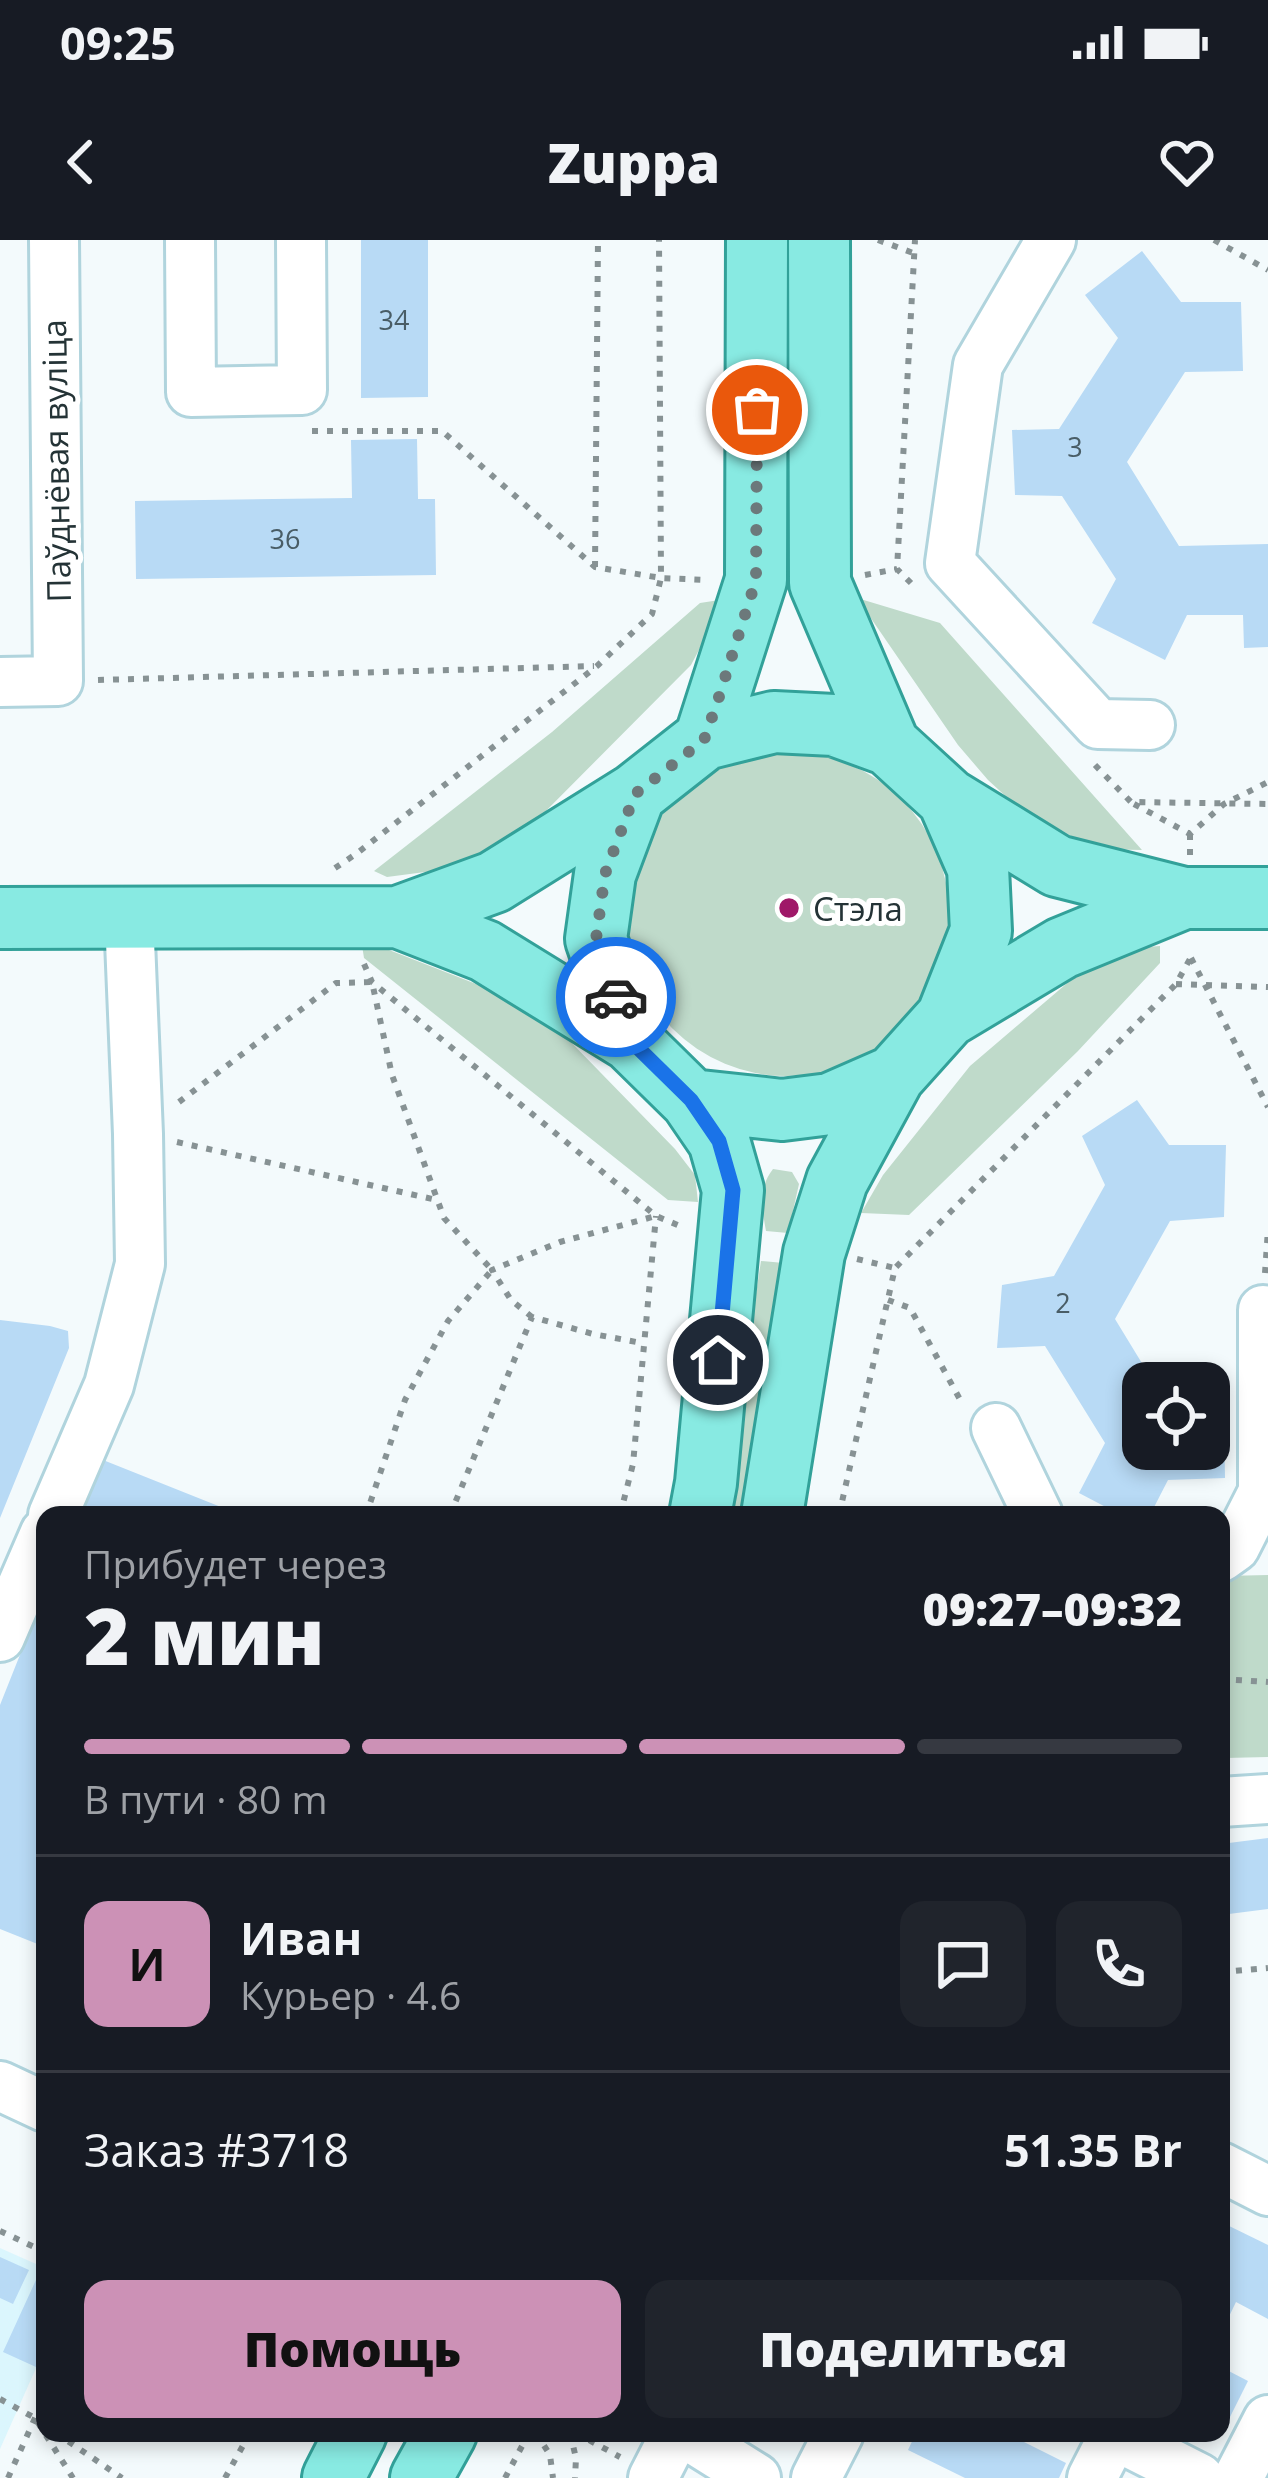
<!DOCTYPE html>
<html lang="ru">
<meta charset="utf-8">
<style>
body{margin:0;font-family:"Open Sans",sans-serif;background:#20242c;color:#f1f3f6;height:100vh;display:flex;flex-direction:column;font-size:45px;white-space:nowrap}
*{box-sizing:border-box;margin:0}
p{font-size:39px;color:#9ea1a6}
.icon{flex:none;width:66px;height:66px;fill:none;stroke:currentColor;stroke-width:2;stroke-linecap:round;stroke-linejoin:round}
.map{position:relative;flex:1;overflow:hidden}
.details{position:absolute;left:36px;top:1266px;width:1194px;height:936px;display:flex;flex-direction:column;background:#171b24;border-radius:24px;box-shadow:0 6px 18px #0003}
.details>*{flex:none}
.fabs{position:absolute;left:1122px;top:1122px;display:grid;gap:24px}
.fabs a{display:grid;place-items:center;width:108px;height:108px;border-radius:24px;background:#171b24;box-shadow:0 6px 18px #0003;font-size:60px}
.pin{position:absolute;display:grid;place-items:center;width:102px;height:102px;color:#fff;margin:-51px;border:6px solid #fff;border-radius:50%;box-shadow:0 3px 12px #0007}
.courier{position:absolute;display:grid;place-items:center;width:120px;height:120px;margin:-60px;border:9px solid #1a73e8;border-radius:50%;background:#fff;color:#222;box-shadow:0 3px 15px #0007}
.head em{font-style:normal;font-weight:800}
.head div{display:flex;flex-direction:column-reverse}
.head{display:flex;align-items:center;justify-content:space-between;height:204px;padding:0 48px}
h1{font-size:78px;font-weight:800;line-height:90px}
.bar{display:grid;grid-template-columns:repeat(4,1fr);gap:18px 12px;align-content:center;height:144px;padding:0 48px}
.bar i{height:15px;border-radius:9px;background:#363941}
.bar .current{background:#cc91b6}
.bar p{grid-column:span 4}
.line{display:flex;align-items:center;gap:30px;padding:0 48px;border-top:3px solid #363941}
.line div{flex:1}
.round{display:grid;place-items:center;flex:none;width:126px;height:126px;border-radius:24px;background:#20242c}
.button{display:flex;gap:24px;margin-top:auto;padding:24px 48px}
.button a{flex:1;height:138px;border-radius:24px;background:#cc91b6;color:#111;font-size:48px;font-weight:800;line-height:138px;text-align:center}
.button a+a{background:#20242c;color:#f1f3f6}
.status{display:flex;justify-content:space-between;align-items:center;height:84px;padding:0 60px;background:#171b24;direction:ltr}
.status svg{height:33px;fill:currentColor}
header{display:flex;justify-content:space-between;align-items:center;height:156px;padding:0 48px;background:#171b24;font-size:54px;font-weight:800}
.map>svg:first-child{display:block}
.built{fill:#dbf6fd}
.green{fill:#bfdaca}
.building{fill:#b8daf5}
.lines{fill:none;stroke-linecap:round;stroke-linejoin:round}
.minor-casing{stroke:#b0d4dd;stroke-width:54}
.major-casing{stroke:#32a199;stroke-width:66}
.path{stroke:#879294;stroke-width:6;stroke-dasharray:6 9;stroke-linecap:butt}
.minor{stroke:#fff;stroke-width:48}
.major{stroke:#88eae2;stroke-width:60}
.done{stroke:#6c797b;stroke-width:12;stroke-dasharray:0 21.6}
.route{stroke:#1a73e8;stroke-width:15}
.poi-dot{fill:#9f1968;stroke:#fff;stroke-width:4.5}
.labels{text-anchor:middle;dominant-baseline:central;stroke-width:10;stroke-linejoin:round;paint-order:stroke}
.number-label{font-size:27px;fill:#495d66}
.street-label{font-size:33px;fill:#243336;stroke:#fff}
.poi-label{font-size:33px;fill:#243336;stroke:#fff;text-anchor:start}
</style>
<div class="status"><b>09:25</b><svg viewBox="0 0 49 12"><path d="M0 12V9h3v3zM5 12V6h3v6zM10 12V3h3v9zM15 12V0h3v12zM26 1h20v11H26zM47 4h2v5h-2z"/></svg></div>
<header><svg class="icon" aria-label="back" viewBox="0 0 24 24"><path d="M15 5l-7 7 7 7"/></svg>Zuppa<svg class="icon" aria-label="heart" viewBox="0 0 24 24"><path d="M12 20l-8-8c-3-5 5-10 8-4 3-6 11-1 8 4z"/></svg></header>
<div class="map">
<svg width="1268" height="2238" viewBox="0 0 1268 2238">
<rect width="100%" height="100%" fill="#f3fafc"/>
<path class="built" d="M0,2008L45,2028V2108L0,2209Z"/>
<path class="green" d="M857,358L940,383L1142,610L1094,609L1012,562L988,540L958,505Z
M726,359L691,425L524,593L448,629L387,637L374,631L552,492L700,363Z
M625 674a162 162 0 1 1 324 0a162 162 0 1 1-324 0Z
M361,699L512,758L562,793L675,909L695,935L698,962L668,960L364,718Z
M1160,706V723L1078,811L909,975L861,973L883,935L970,826L1106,710Z
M773,929L792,932L799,944L788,993L766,991C762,969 758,948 773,929Z
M761,1021L784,1023L747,1275H722Z
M1268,1335V1517L1225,1518L1224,1336Z"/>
<path class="building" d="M361,0H428V157L361,158Z
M1142,11L1181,62H1241L1243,131L1185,132L1127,222L1179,306L1268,304V407L1244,408L1243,375H1187L1165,420L1092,383L1116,339L1062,256L1015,255L1012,190L1059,189L1118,98L1085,55Z
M417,199L418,259H435L436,335L136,339L135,261L352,258L351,200Z
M1137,860L1169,905H1226L1224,977L1170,981L1115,1079L1154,1143H1143V1209H1209V1171H1224L1225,1238L1168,1240L1150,1275H1121L1079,1253L1105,1203L1045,1106L997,1108L1002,1045L1054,1036L1105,945L1082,896Z
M0,1080L50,1086L68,1091L69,1108L0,1278Z
M98,1218L241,1275H75Z
M45,1352V1707L0,1689V1465Z
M1268,1598V1669L1221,1675V1604Z
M1221,1982L1268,2005V2079L1236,2062L1221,2093Z
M0,2017L29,2030L13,2064L0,2058Z
M41,2029L45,2031V2107L36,2127L3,2112Z
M1221,2127L1248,2141L1221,2195Z
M916,2193H1016L1014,2197L1066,2223L1059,2238H965L908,2210Z"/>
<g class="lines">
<g class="minor-casing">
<path id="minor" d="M190,0L191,152L302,150L301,0
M1051,0L978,125L950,323L1098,484L1150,485
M0,442L58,441L54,0
M996,1188L1038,1275
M53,1275L109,1145L140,1024L138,894L129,677
M1221,1317L1235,1307L1263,1252V1070
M0,1397L45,1293
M1221,1562L1268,1559
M0,1846L45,1867
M1221,1927L1268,1951
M684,2193L756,2238
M653,2238L676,2193
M816,2238L839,2193
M1092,2238L1114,2195L1199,2238
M1238,2238L1268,2180"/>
</g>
<g class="major-casing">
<path id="major" d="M819,0L820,343L889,505
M705,499L756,340L757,0
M398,677L494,642L635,554L705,499L774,482L834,485L889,505L948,559L1057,626L1184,658H1268
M0,678L398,677L485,711L631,801L691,860L719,901L733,950L706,1243L700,1275
M947,777L981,691L978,628L948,559
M631,801L596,699L605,634L635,554
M691,860L782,870L830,864L894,836L947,777L1062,708L1184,658
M772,1275L814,1013L837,941L894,836
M333,2238L356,2193
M421,2238L446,2193"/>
</g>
<path class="path" d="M878,0L916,14
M1214,0L1268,30
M312,191H442L595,327L661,338L708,340
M595,327L598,0
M865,335L897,329
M911,343L897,329L915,0
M98,440L594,426
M1095,525L1131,562L1268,564
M1134,564L1190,594L1224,564L1268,542
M1190,594V615
M335,628L356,614L597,426L652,374L661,338L659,0
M1191,718L1268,867
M364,724L372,742L656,976L685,988
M1176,744L1268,747
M179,862L336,743L372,742L392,835L444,978L492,1030L448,1081L405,1160L366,1275
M177,902L437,960
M857,1019L895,1028
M1265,1033L1268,989
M888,1060L910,1068L963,1165
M532,1077L511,1060L492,1030L560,1002L656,976
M334,1274L336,1275
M450,1275L532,1077L593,1094L642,1103
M620,1275L633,1224L656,976
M839,1275L895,1028L1176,744L1191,717
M1221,1439L1268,1442
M1221,1732L1268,1728
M0,1991L45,2012
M0,2159L35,2178L73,2238
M56,2193L122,2238
M536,2193L550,2215L553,2238
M570,2193L576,2218L575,2238
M576,2193L620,2217
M8,2238L45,2156
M225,2238L250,2193
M505,2238L529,2193"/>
<use href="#minor" class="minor"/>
<use href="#major" class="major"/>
</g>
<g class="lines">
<path class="done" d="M616,757L596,699L605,634L635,554L704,500L718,460L756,340L757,170"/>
<path class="route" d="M616,757L631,801L691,860L719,901L733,950L718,1120"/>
</g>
<circle class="poi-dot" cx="789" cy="668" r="12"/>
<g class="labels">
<g class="number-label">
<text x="394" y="79">34</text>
<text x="1075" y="206">3</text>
<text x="285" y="298">36</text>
<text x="1063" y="1062">2</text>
</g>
<g class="street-label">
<text transform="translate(56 221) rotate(-91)">Паўднёвая вуліца</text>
</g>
<g class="poi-label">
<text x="813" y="668">Стэла</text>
</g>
</g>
</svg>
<div class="fabs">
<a><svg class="icon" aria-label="locate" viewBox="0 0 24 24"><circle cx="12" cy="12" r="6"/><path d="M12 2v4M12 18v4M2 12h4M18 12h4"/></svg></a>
</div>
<div class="pin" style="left:757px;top:170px;background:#ea580c"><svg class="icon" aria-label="bag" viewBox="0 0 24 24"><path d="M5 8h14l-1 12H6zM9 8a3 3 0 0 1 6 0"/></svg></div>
<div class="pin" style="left:718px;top:1120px;background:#1f2937"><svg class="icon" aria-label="home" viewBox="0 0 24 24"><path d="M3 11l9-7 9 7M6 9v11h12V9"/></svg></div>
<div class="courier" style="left:616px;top:757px"><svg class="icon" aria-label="car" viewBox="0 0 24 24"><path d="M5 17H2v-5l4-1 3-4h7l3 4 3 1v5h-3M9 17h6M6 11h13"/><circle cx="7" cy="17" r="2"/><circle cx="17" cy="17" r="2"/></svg></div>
<section class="details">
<div class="head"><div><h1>2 мин</h1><p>Прибудет через</p></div><em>09:27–09:32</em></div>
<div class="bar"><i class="current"></i><i class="current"></i><i class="current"></i><i></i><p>В пути · 80 m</p></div>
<div class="line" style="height:216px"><b class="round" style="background:#cc91b6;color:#111">И</b><div><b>Иван</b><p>Курьер · 4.6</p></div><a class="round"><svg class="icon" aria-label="chat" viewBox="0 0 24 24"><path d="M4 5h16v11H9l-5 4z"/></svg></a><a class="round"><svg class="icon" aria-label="phone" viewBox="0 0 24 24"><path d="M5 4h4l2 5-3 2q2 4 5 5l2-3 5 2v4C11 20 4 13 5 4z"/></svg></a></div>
<div class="line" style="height:156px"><div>Заказ #3718</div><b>51.35 Br</b></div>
<div class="button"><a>Помощь</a><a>Поделиться</a></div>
</section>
</div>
